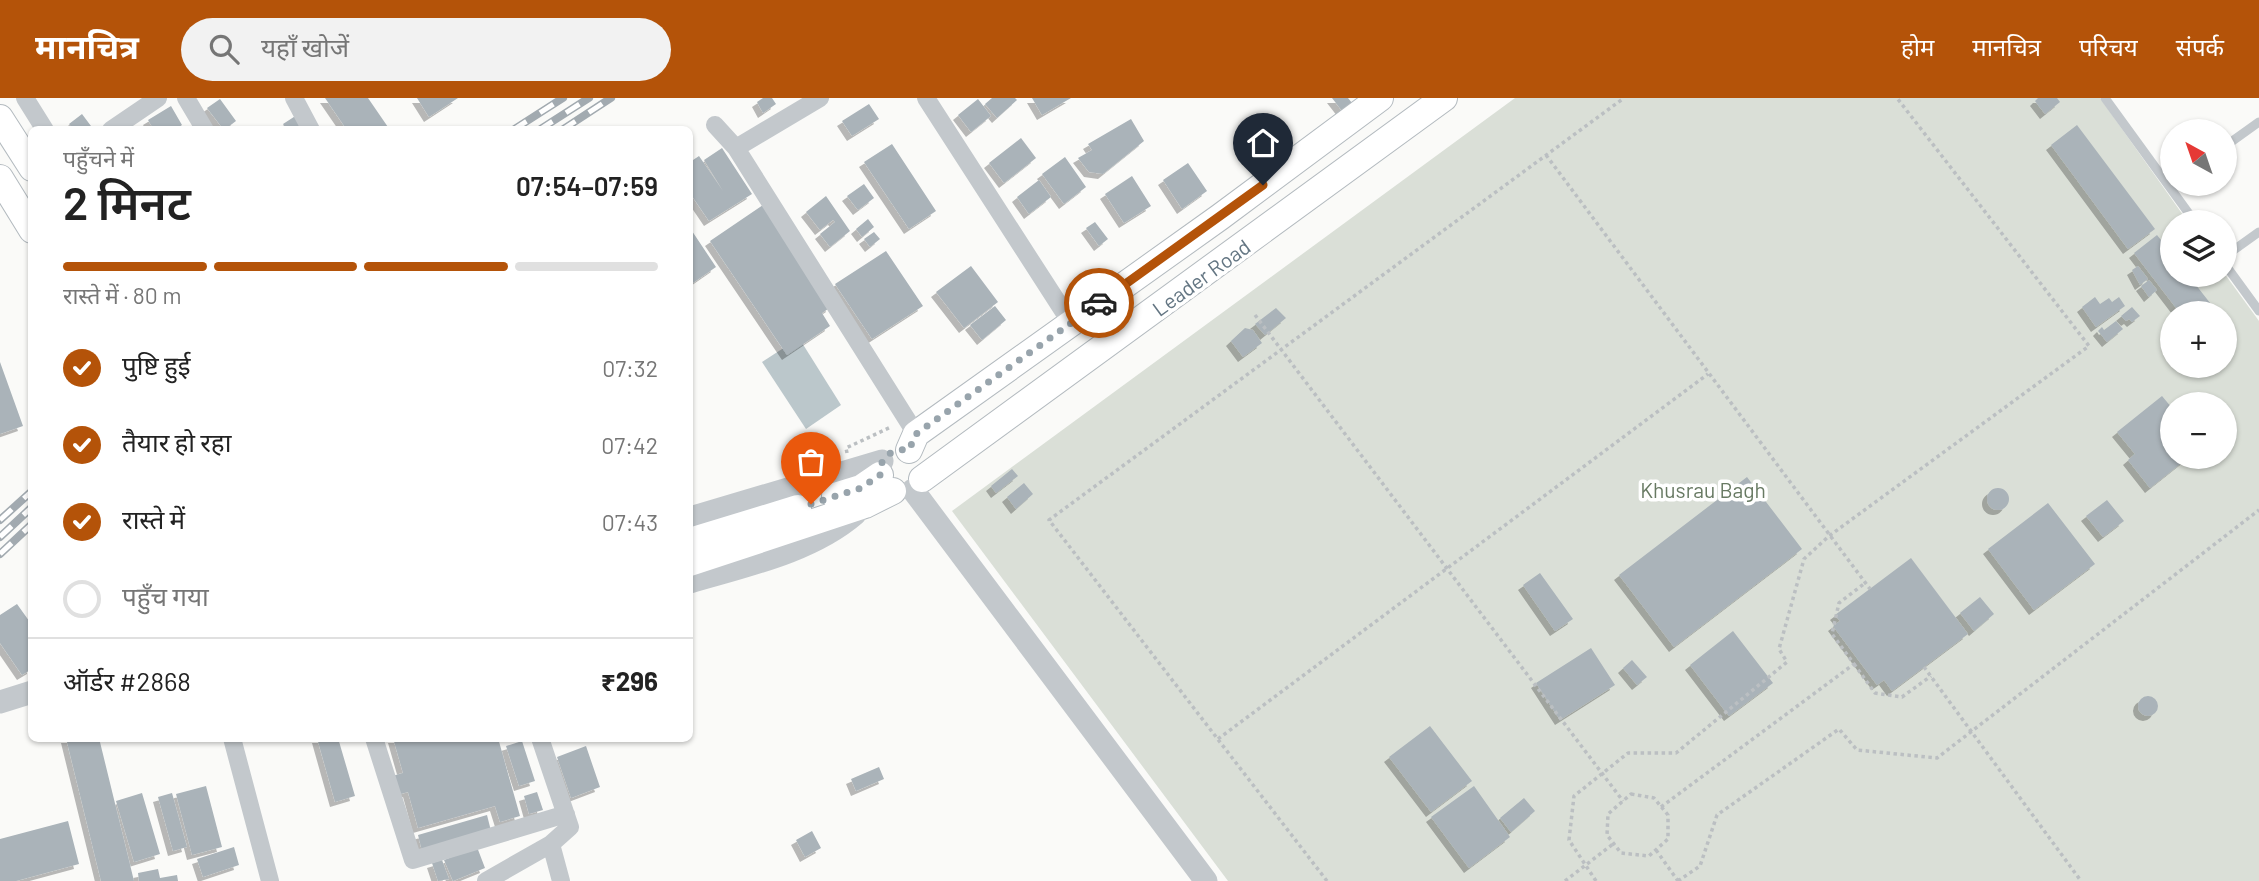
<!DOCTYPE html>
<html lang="hi">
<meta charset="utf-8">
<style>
body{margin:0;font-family:Barlow,"Noto Sans Devanagari",sans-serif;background:#f2f2f2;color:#222;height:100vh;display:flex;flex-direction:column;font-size:26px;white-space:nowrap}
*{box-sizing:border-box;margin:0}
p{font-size:23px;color:#767676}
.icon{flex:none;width:38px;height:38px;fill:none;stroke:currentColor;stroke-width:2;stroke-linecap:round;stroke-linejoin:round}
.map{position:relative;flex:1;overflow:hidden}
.sheet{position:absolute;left:28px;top:28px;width:665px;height:616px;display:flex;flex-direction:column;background:#fff;border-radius:10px;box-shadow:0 2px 5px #0004}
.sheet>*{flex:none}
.needle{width:46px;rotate:320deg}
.tools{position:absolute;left:2160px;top:21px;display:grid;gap:14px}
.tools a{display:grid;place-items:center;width:77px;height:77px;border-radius:50%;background:#fff;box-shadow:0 2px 5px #0004;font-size:35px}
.pin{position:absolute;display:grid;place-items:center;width:60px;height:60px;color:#fff;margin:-72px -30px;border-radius:50% 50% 50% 0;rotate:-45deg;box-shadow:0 0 7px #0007}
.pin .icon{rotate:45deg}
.courier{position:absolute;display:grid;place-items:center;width:70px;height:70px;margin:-35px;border:5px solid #b45309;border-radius:50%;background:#fff;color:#222;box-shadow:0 2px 9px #0007}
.overview em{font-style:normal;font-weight:600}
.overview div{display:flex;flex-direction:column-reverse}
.overview{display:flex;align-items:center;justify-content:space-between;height:119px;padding:0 35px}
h1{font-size:46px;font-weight:600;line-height:52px}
.bar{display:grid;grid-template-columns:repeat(4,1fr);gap:10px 7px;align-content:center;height:84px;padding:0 35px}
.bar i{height:9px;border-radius:5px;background:#e0e0e0}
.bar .current{background:#b45309}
.bar p{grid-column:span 4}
.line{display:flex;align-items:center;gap:18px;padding:0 35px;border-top:2px solid #e0e0e0}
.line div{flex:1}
ol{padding:0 35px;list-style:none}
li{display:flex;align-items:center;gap:21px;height:77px}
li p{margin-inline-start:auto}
li .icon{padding:7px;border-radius:50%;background:#b45309;color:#fff;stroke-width:4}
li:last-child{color:#767676}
li i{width:38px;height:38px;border:4px solid #e0e0e0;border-radius:50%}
header{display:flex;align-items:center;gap:42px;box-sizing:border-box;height:98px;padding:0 35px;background:#b45309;color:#fff}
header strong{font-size:33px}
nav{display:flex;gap:38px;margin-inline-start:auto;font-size:24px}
.search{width:490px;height:63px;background:#f2f2f2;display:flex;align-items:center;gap:18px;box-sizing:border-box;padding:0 24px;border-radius:38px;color:#767676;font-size:26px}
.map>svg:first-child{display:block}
.green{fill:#dadfd7;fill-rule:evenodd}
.water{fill:#bbc7cb}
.building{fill:#aab3b9;filter:url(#shadow)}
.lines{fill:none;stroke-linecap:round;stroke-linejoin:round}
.secondary-casing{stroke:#b3babf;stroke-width:28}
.path{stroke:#bbbfc2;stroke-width:3.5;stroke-dasharray:3.5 3.5;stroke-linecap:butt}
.service{stroke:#c3c8cc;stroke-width:9}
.minor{stroke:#c3c8cc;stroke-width:18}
.tertiary{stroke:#c3c8cc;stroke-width:23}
.secondary{stroke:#fff;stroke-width:26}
.rail-casing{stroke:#a2aab0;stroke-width:8}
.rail{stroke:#fff;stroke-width:5;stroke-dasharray:16;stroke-linecap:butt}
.done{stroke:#98a4ac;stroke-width:7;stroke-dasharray:0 12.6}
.route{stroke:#b45309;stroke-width:9}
.labels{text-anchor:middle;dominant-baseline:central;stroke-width:7;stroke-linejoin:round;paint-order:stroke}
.street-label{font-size:21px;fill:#647683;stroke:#fff}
.park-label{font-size:21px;fill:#687a63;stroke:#fff}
</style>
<header>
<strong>मानचित्र</strong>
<div class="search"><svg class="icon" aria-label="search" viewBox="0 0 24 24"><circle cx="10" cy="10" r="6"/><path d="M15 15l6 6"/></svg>यहाँ खोजें</div>
<nav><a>होम</a><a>मानचित्र</a><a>परिचय</a><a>संपर्क</a></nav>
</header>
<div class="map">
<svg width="2259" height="783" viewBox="0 0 2259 783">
<defs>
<filter id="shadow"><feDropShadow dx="-5" dy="5" stdDeviation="0" flood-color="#0004"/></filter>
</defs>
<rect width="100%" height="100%" fill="#fafaf8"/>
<path class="green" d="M1515,0H2100L2188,124H2172V177L2224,175L2259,223V783H1228L952,413ZM2172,215H2224V268H2172ZM2172,306H2224V359H2172Z"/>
<path class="water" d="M799,240L841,307L806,331L762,264Z"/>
<path class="building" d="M325,0H368L390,32H347Z
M417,0H458L429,19Z
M763,0H772L776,6L763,15L757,4Z
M992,0H1015L1017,2L997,20L985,6Z
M1032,0H1071L1042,17Z
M1332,0H1348L1356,10L1346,18Z
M2038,0H2057L2060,4L2045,16L2035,3Z
M220,1L236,23L224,32L207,10Z
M978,1L991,18L971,34L958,17Z
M869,6L879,21L852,38L842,23Z
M171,8L182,27L175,32H154L148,22Z
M300,15L310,32H287L283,26Z
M82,16L91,28L87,32H74L69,26Z
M1131,21L1144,43L1103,76L1089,74L1078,60L1092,52L1088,46Z
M2077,27L2155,131L2128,151L2051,47Z
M1021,40L1036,60L1004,85L989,65Z
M892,46L936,113L909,131L864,64Z
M722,50L752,96L709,123L690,95V64L699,58L723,93L704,62Z
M1065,59L1086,89L1064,106L1042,76Z
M1188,65L1207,93L1182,111L1163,82Z
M1132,78L1151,108L1124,125L1105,96Z
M1039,82L1051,99L1029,116L1017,99Z
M864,86L874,100L858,112L847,98Z
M826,98L850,133L830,149L820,136L835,124L833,122L820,132L806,114Z
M763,107L831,209L822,215L830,228L787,257L710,143Z
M868,121L874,129L862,139L856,131Z
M1095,124L1108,141L1099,148L1086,130Z
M690,130L716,169L690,187Z
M874,134L880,141L870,149L864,141Z
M2157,137L2172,156V177H2188L2218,215H2180L2134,155Z
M886,153L923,208L872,241L835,186Z
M971,168L998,204L964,230L936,194Z
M2138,168L2148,181L2140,187L2132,172Z
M2149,182L2157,192L2149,199L2141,188Z
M2095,199L2100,206L2109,200L2112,204L2119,199L2125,208L2096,229L2082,209Z
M995,208L1006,222L982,242L970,227Z
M2132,209L2140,218L2132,224L2129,221L2126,223L2121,218Z
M1276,210L1286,220L1265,237L1255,226Z
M2116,223L2123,231L2107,244L2098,233L2102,229L2104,232Z
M1245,230L1253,232L1262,245L1243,259L1231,243Z
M0,264L23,328L0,336Z
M2162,298L2172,310V359H2189L2150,390L2128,362L2135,356L2117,334Z
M1012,371L1018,378L996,395L991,388Z
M1747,379L1802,451L1674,549L1619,477Z
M1024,385L1033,396L1016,411L1007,399Z
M1987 401a11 11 0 1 1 22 0a11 11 0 1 1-22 0Z
M2107,402L2124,423L2103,439L2086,418Z
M2048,405L2095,466L2034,512L1988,451Z
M1911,460L1968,536L1892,593L1884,582L1877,587L1833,528L1840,523L1835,517Z
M1540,475L1573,521L1555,533L1523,487Z
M1980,499L1994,516L1974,533L1960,515Z
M17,506L32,527V571L22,577L0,545V517Z
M1733,533L1773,585L1729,618L1690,567Z
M1591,550L1615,587L1560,622L1536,585Z
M1632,562L1647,579L1637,587L1623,570Z
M2138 608a10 10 0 1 1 20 0a10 10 0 1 1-20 0Z
M1430,628L1472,683L1431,714L1389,659Z
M66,640H99L134,783H101Z
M317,640H338L355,698L335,704Z
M393,640H498L520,718L500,724L495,708L418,730L408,694L397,697L392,678L403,675Z
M522,643L535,683L519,688L506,648Z
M586,648L600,689L571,700L557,659Z
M879,669L884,681L856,693L851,681Z
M206,688L222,749L192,757L176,696Z
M1474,688L1510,739L1469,770L1431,719Z
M537,694L543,712L529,716L524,698Z
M142,695L160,756L134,764L116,703Z
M172,695L187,749L173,753L158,699Z
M1524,700L1535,713L1511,734L1500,720Z
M487,717L491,733L422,753L418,737Z
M68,723L79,766L16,783H0V741Z
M812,733L821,750L805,759L796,742Z
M234,749L239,767L203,779L197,761Z
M477,749L485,770L453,783L444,762Z
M442,762L449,781L438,783L432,765Z
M158,771L160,780L177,777L178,783H139L138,775Z"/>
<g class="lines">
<g class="secondary-casing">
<path id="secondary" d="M0,20L32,70
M0,80L32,132
M909,352L916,336L1220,119L1380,0
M922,381L1444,0
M835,398L861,390L880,377
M690,443L798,410
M690,465L865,407L893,393"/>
</g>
<path class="path" d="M1546,57L1870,491
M1255,217L1623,703
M847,355L846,350L891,329
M1854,566L1875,595L1902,599L1931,578
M1924,569L2081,783
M1218,641L1708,276
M1631,696L1654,700L1668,717V741L1649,758L1621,755L1607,737L1608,716Z
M1661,709L1854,566L1832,536L1839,505L1865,485
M1656,752L1678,783
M1327,783L1049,422L1624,0
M1565,783L1613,746
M1596,783L1569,742L1574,698L1628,655H1676L1787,564L1779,551L1804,461L1829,438L2089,248L1897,0
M1678,783L1700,768L1717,717L1839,631L1857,652L1937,660L2259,412"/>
<path class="service" d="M2105,0L2195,124
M2224,49L2259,24
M2224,159L2259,134
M2224,165L2259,213"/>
<path class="minor" d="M25,0L45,32
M186,0L205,32
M294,0L311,32
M926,0L1071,225
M715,27L736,50L916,336
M111,32L158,0
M736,50L820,0
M232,640L270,783
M374,640L413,762L566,716
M540,640L570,729L551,746L561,783
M486,783L551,746"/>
<path class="tertiary" d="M913,392L1206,783
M690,420L882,363
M690,484C744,468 811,454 855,416
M0,604L32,594"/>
<use href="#secondary" class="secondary"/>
<g class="rail-casing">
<path id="rail" d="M513,32L563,0
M539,32L589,0
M562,32L611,0
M0,422L32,393
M0,439L32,409
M0,456L32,426"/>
</g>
<use href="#rail" class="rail"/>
</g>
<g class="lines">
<path class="done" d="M811,406L861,390L880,377C879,360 891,350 909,352L916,336L1099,205"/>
<path class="route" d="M1099,205L1263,87"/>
</g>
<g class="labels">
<g class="street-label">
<text transform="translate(1201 179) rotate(-36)">Leader Road</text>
</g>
<g class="park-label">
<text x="1703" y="391">Khusrau Bagh</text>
</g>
</g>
</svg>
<div class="tools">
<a><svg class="needle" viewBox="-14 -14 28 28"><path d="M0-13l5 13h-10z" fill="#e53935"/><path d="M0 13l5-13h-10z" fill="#767676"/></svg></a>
<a><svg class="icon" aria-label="layers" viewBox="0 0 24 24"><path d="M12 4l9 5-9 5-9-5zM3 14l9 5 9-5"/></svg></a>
<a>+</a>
<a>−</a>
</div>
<div class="pin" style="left:811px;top:406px;background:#ea580c"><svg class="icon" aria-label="bag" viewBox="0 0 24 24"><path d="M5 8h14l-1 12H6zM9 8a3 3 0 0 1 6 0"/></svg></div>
<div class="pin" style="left:1263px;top:87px;background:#1f2937"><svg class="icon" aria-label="home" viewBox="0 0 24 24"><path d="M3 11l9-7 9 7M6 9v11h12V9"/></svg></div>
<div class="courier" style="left:1099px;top:205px"><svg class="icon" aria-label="car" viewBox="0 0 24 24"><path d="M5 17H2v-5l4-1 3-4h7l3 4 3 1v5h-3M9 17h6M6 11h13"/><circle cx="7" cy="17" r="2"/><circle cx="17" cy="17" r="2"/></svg></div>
<section class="sheet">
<div class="overview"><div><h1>2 मिनट</h1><p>पहुँचने में</p></div><em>07:54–07:59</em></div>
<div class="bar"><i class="current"></i><i class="current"></i><i class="current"></i><i></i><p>रास्ते में · 80 m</p></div>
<ol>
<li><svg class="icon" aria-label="check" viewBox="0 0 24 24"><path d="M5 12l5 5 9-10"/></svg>पुष्टि हुई<p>07:32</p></li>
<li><svg class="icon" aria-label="check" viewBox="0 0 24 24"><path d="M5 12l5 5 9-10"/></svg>तैयार हो रहा<p>07:42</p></li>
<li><svg class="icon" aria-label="check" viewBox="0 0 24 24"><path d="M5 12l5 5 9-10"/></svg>रास्ते में<p>07:43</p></li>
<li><i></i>पहुँच गया</li>
</ol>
<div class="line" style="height:91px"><div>ऑर्डर #2868</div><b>₹296</b></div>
</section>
</div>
